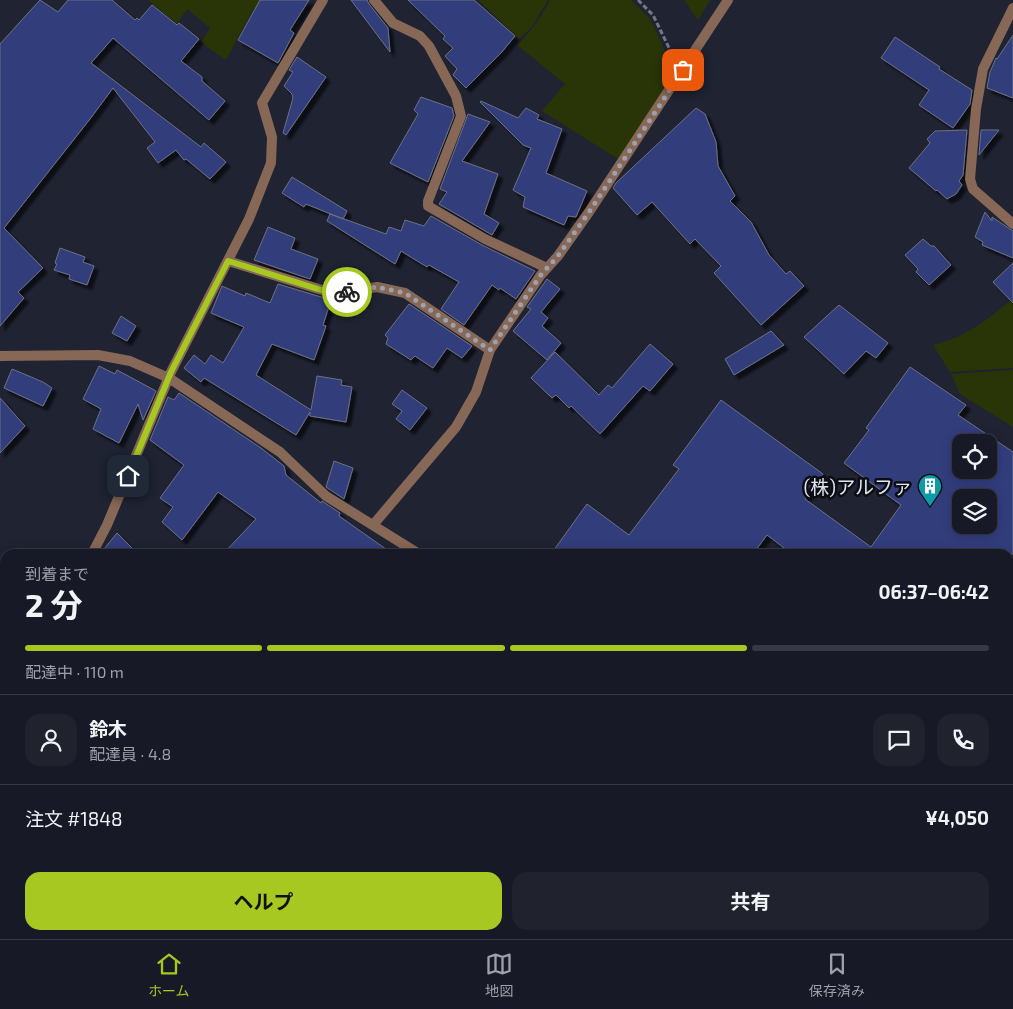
<!DOCTYPE html>
<html lang="ja">
<meta charset="utf-8">
<style>
body{margin:0;font-family:"Exo 2","Noto Sans JP",sans-serif;background:#20232e;color:#f1f3f6;height:100vh;display:flex;flex-direction:column;font-size:19px;white-space:nowrap}
*{box-sizing:border-box;margin:0}
p{font-size:16px;color:#9ea1a7}
.icon{flex:none;width:28px;height:28px;fill:none;stroke:currentColor;stroke-width:2;stroke-linecap:round;stroke-linejoin:round}
.map{position:relative;flex:1;overflow:hidden}
.details{position:absolute;left:0px;top:549px;width:1014px;height:391px;display:flex;flex-direction:column;background:#171a26;border-radius:15px 15px 0 0;box-shadow:0 2px 12px #0003,0 0 0 1px #363843}
.details>*{flex:none}
.fabs{position:absolute;left:952px;top:434px;display:grid;gap:10px}
.fabs a{display:grid;place-items:center;width:45px;height:45px;border-radius:10px;background:#171a26;box-shadow:0 2px 12px #0003,0 0 0 1px #363843;font-size:25px}
.pin{position:absolute;display:grid;place-items:center;width:42px;height:42px;color:#fff;margin:-21px;border-radius:10px;box-shadow:0 2px 8px #0006}
.courier{position:absolute;display:grid;place-items:center;width:50px;height:50px;margin:-25px;border:4px solid #a6c820;border-radius:50%;background:#fff;color:#222;box-shadow:0 1px 6px #0007}
.headline em{font-style:normal;font-weight:700}
.headline div{display:flex;flex-direction:column-reverse}
.headline{display:flex;align-items:center;justify-content:space-between;height:85px;padding:0 25px}
h1{font-size:32px;font-weight:700;line-height:38px}
.bar{display:grid;grid-template-columns:repeat(4,1fr);gap:8px 5px;align-content:center;height:60px;padding:0 25px}
.bar i{height:6px;border-radius:4px;background:#363843}
.bar .current{background:#a6c820}
.bar p{grid-column:span 4}
.line{display:flex;align-items:center;gap:12px;padding:0 25px;border-top:1px solid #363843}
.line div{flex:1}
.round{display:grid;place-items:center;flex:none;width:52px;height:52px;border-radius:15px;background:#20232e}
.primary-button{display:flex;gap:10px;margin-top:auto;padding:10px 25px}
.primary-button a{flex:1;height:58px;border-radius:15px;background:#a6c820;color:#111;font-size:20px;font-weight:700;line-height:58px;text-align:center}
.primary-button a+a{background:#20232e;color:#f1f3f6}
.menu{display:flex;justify-content:space-around;align-items:center;height:70px;border-top:1px solid #363843;background:#171a26;font-size:14px;color:#9ea1a7}
.menu a{display:grid;justify-items:center;gap:2px}
.menu .current{color:#a6c820}
.map>svg:first-child{display:block}
.green{fill:#293507}
.building{fill:#313c7c;stroke:#6c7284;fill-rule:evenodd;filter:url(#shadow)}
.lines{fill:none;stroke-linecap:round;stroke-linejoin:round}
.path{stroke:#747885;stroke-width:3;stroke-dasharray:5 2.5;stroke-linecap:butt}
.lane{stroke:#876755;stroke-width:10}
.street{stroke:#876755;stroke-width:10}
.done{stroke:#9da0ad;stroke-width:5;stroke-dasharray:0 9}
.route{stroke:#a6c820;stroke-width:6}
.labels{text-anchor:middle;dominant-baseline:central;stroke-width:5;stroke-linejoin:round;paint-order:stroke}
.poi-label{font-size:19px;fill:#e1e4ef;stroke:#0b0d13;text-anchor:end}
</style>
<div class="map">
<svg width="1013" height="939" viewBox="0 0 1013 939">
<defs>
<filter id="shadow"><feDropShadow dx="4.5" dy="4.5" stdDeviation="1" flood-color="#0009"/></filter>
</defs>
<rect width="100%" height="100%" fill="#1f2332"/>
<path class="green" d="M148,0H269L261,11L254,8L226,60L201,43L210,28L187,9L177,24Z
M478,0H548L532,27L519,39Z
M550,0H631L651,20L662,44L674,75L618,159L542,111L565,84L517,45C531,31 541,18 550,0Z
M684,0H710L698,20Z
M1013,298V368L950,372L933,345C965,338 989,319 1013,298Z
M1013,370V427L960,394L951,374Z"/>
<path class="building" d="M40,0L58,12L68,0H112L135,20L137,18L139,20L152,5L177,25L179,23L199,39L181,61L202,77V81L225,101L209,120L113,38L91,63L201,147L204,143L226,162L210,179L186,159L184,160L176,150L158,163L147,148L155,142L113,88L90,119L4,228L43,268L18,292L24,298L0,326V44Z
M260,0H309L290,30L294,33L278,63L238,40Z
M351,0H367L369,4L388,28L390,52Z
M408,0H474L515,36L501,53L466,88L453,75L457,69L445,56L453,48L443,39L445,36Z
M1013,35V98L987,88L990,72L996,58L997,59Z
M895,37L940,67L939,69L972,90L970,104L953,128L919,105L929,90L881,58Z
M297,57L326,77L286,135L283,133L293,98L292,94L284,86L293,72L289,70Z
M421,97L452,108L454,116L428,182L390,163L418,114L414,110Z
M481,101L518,118L526,108L539,115L537,119L562,129L546,173L587,191L576,217L568,216L564,225L523,207L525,197L513,190L531,148L523,145L480,102Z
M696,108L705,114L716,142L718,166L735,196L730,201L751,222L769,255L786,274L790,271L804,286L761,325L714,273L721,266L695,239L690,244L652,202L637,215L613,188L616,183Z
M468,114L490,122L462,161L498,174L484,214L499,223L492,235L439,204L447,192L440,189Z
M967,130L963,175L959,181L962,185L956,194L947,199L937,190L936,191L909,168L930,143L927,139L935,131Z
M981,130H999L979,155Z
M292,177L347,211L343,219L306,204L304,207L282,193Z
M985,212L992,221V217L1013,231V258L982,245L983,242L975,237Z
M330,214L386,234L389,227L401,231L405,220L424,226L431,216L482,245L535,271L516,299L500,288L499,290L492,285L464,325L441,309L459,282L429,265L427,267L401,251L395,264L327,221Z
M268,227L295,238L291,249L318,259L310,279L254,260Z
M923,239L931,246H934L951,265L929,285L916,272L918,269L905,255Z
M60,248L85,257L83,262L94,266L87,285L69,279L70,275L54,270L57,264L55,263Z
M1013,263V303L993,282Z
M547,279L560,289L541,312L548,318L542,326L561,343L547,360L513,331L531,309L527,307Z
M278,284L331,300L323,325L326,326L314,360L272,344L256,375L311,410L317,376L342,380L341,385L352,387L346,422L310,416V412L296,435L204,378L201,382L184,368L194,355L205,364L211,355L223,363L244,327L211,313L222,286L245,296L246,293L270,303Z
M409,304L472,346L462,358L447,348L433,368L415,356L411,360L386,344L388,338L385,335Z
M839,305L888,343L876,358L866,351L844,374L804,337Z
M121,316L136,326L127,341L112,333Z
M771,331L784,345L734,375L725,359Z
M650,344L673,364L650,391L643,386L600,434L571,406L569,408L556,395L552,398L531,378L555,352L599,395L608,385L612,388Z
M99,366L115,374L117,370L156,391L143,420L138,404L119,443L93,429L101,409L83,399Z
M910,367L966,405L958,415L1013,452V554H792L767,535L753,554H551L587,504L629,535L679,469L673,465L721,400L823,474L805,499L871,547L901,505L844,463L869,430L866,428ZM961,442H989V470H961ZM961,498H989V525H961Z
M12,369L43,382L52,388L43,406L4,388Z
M402,390L427,408L410,430L396,419L402,411L392,404Z
M179,393L261,448L284,466L286,475L321,503L322,501L340,513L339,516L393,554H223L256,519L218,492L182,540L162,522L173,507L160,498L184,465L150,440L168,397L174,400Z
M0,398L25,426L0,453Z
M334,461L353,468L344,499L326,487Z
M117,533L138,554H100Z"/>
<g class="lines">
<path class="path" d="M638,0L653,15L673,56
M821,935L823,939"/>
<path class="lane" d="M228,261L335,294L377,287L405,293L490,350"/>
<path class="street" d="M374,0L393,23L420,36L429,46L456,96L461,116L428,201V206L485,239L547,268
M1013,8L983,69L976,109L970,179L973,189L1013,224
M0,356L98,355L130,361L169,378L280,452L326,496L419,554
M373,525L456,427L476,392L490,350L540,276L558,256L589,212L728,0
M92,554L107,525L171,372L249,219L271,163L272,137L262,103L323,0
M0,571L5,573
M1009,615L1013,608
M1009,675L1013,677
M401,939L403,935"/>
</g>
<g class="lines">
<path class="done" d="M347,292L377,287L405,293L490,350L540,276L558,256L589,212L683,70"/>
<path class="route" d="M128,476L171,372L228,261L334,294L347,292"/>
</g>
<defs>
<g id="building-pin" transform="scale(1.25)"><path d="M0 17L-7.5 6A9.5 9.5 0 1 1 7.5 6Z" fill="#0f9aa8" stroke="#0b0d13"/><path d="M-4-6H4V6H1V3H-1V6H-4ZM-2.5-4.3h1.7v1.8h-1.7ZM.8-4.3h1.7v1.8H.8ZM-2.5-1h1.7V.8h-1.7ZM.8-1h1.7V.8H.8Z" fill="#fff"/></g>
</defs>
<g fill-rule="evenodd">
<use href="#building-pin" x="930" y="486"/>
</g>
<g class="labels">
<g class="poi-label">
<text x="912" y="486">(株)アルファ</text>
</g>
</g>
</svg>
<div class="fabs">
<a><svg class="icon" aria-label="locate" viewBox="0 0 24 24"><circle cx="12" cy="12" r="6"/><path d="M12 2v4M12 18v4M2 12h4M18 12h4"/></svg></a>
<a><svg class="icon" aria-label="layers" viewBox="0 0 24 24"><path d="M12 4l9 5-9 5-9-5zM3 14l9 5 9-5"/></svg></a>
</div>
<div class="pin" style="left:683px;top:70px;background:#ea580c"><svg class="icon" aria-label="bag" viewBox="0 0 24 24"><path d="M5 8h14l-1 12H6zM9 8a3 3 0 0 1 6 0"/></svg></div>
<div class="pin" style="left:128px;top:476px;background:#1f2937"><svg class="icon" aria-label="home" viewBox="0 0 24 24"><path d="M3 11l9-7 9 7M6 9v11h12V9"/></svg></div>
<div class="courier" style="left:347px;top:292px"><svg class="icon" aria-label="bike" viewBox="0 0 24 24"><circle cx="6" cy="16" r="4"/><circle cx="18" cy="16" r="4"/><path d="M6 16l4-8h5l3 8M10 8l3 8H6M13 5h3"/></svg></div>
<section class="details">
<div class="headline"><div><h1>2 分</h1><p>到着まで</p></div><em>06:37–06:42</em></div>
<div class="bar"><i class="current"></i><i class="current"></i><i class="current"></i><i></i><p>配達中 · 110 m</p></div>
<div class="line" style="height:90px"><a class="round"><svg class="icon" aria-label="person" viewBox="0 0 24 24"><circle cx="12" cy="8" r="4"/><path d="M4 21q1-7 8-7t8 7"/></svg></a><div><b>鈴木</b><p>配達員 · 4.8</p></div><a class="round"><svg class="icon" aria-label="chat" viewBox="0 0 24 24"><path d="M4 5h16v11H9l-5 4z"/></svg></a><a class="round"><svg class="icon" aria-label="phone" viewBox="0 0 24 24"><path d="M5 4h4l2 5-3 2q2 4 5 5l2-3 5 2v4C11 20 4 13 5 4z"/></svg></a></div>
<div class="line" style="height:65px"><div>注文 #1848</div><b>¥4,050</b></div>
<div class="primary-button"><a>ヘルプ</a><a>共有</a></div>
</section>
</div>
<nav class="menu">
<a class="current"><svg class="icon" aria-label="home" viewBox="0 0 24 24"><path d="M3 11l9-7 9 7M6 9v11h12V9"/></svg>ホーム</a>
<a><svg class="icon" aria-label="map" viewBox="0 0 24 24"><path d="M3 6l6-2 6 2 6-2v14l-6 2-6-2-6 2zM9 4v14M15 6v14"/></svg>地図</a>
<a><svg class="icon" aria-label="saved" viewBox="0 0 24 24"><path d="M7 4h10v16l-5-4-5 4z"/></svg>保存済み</a>
</nav>
